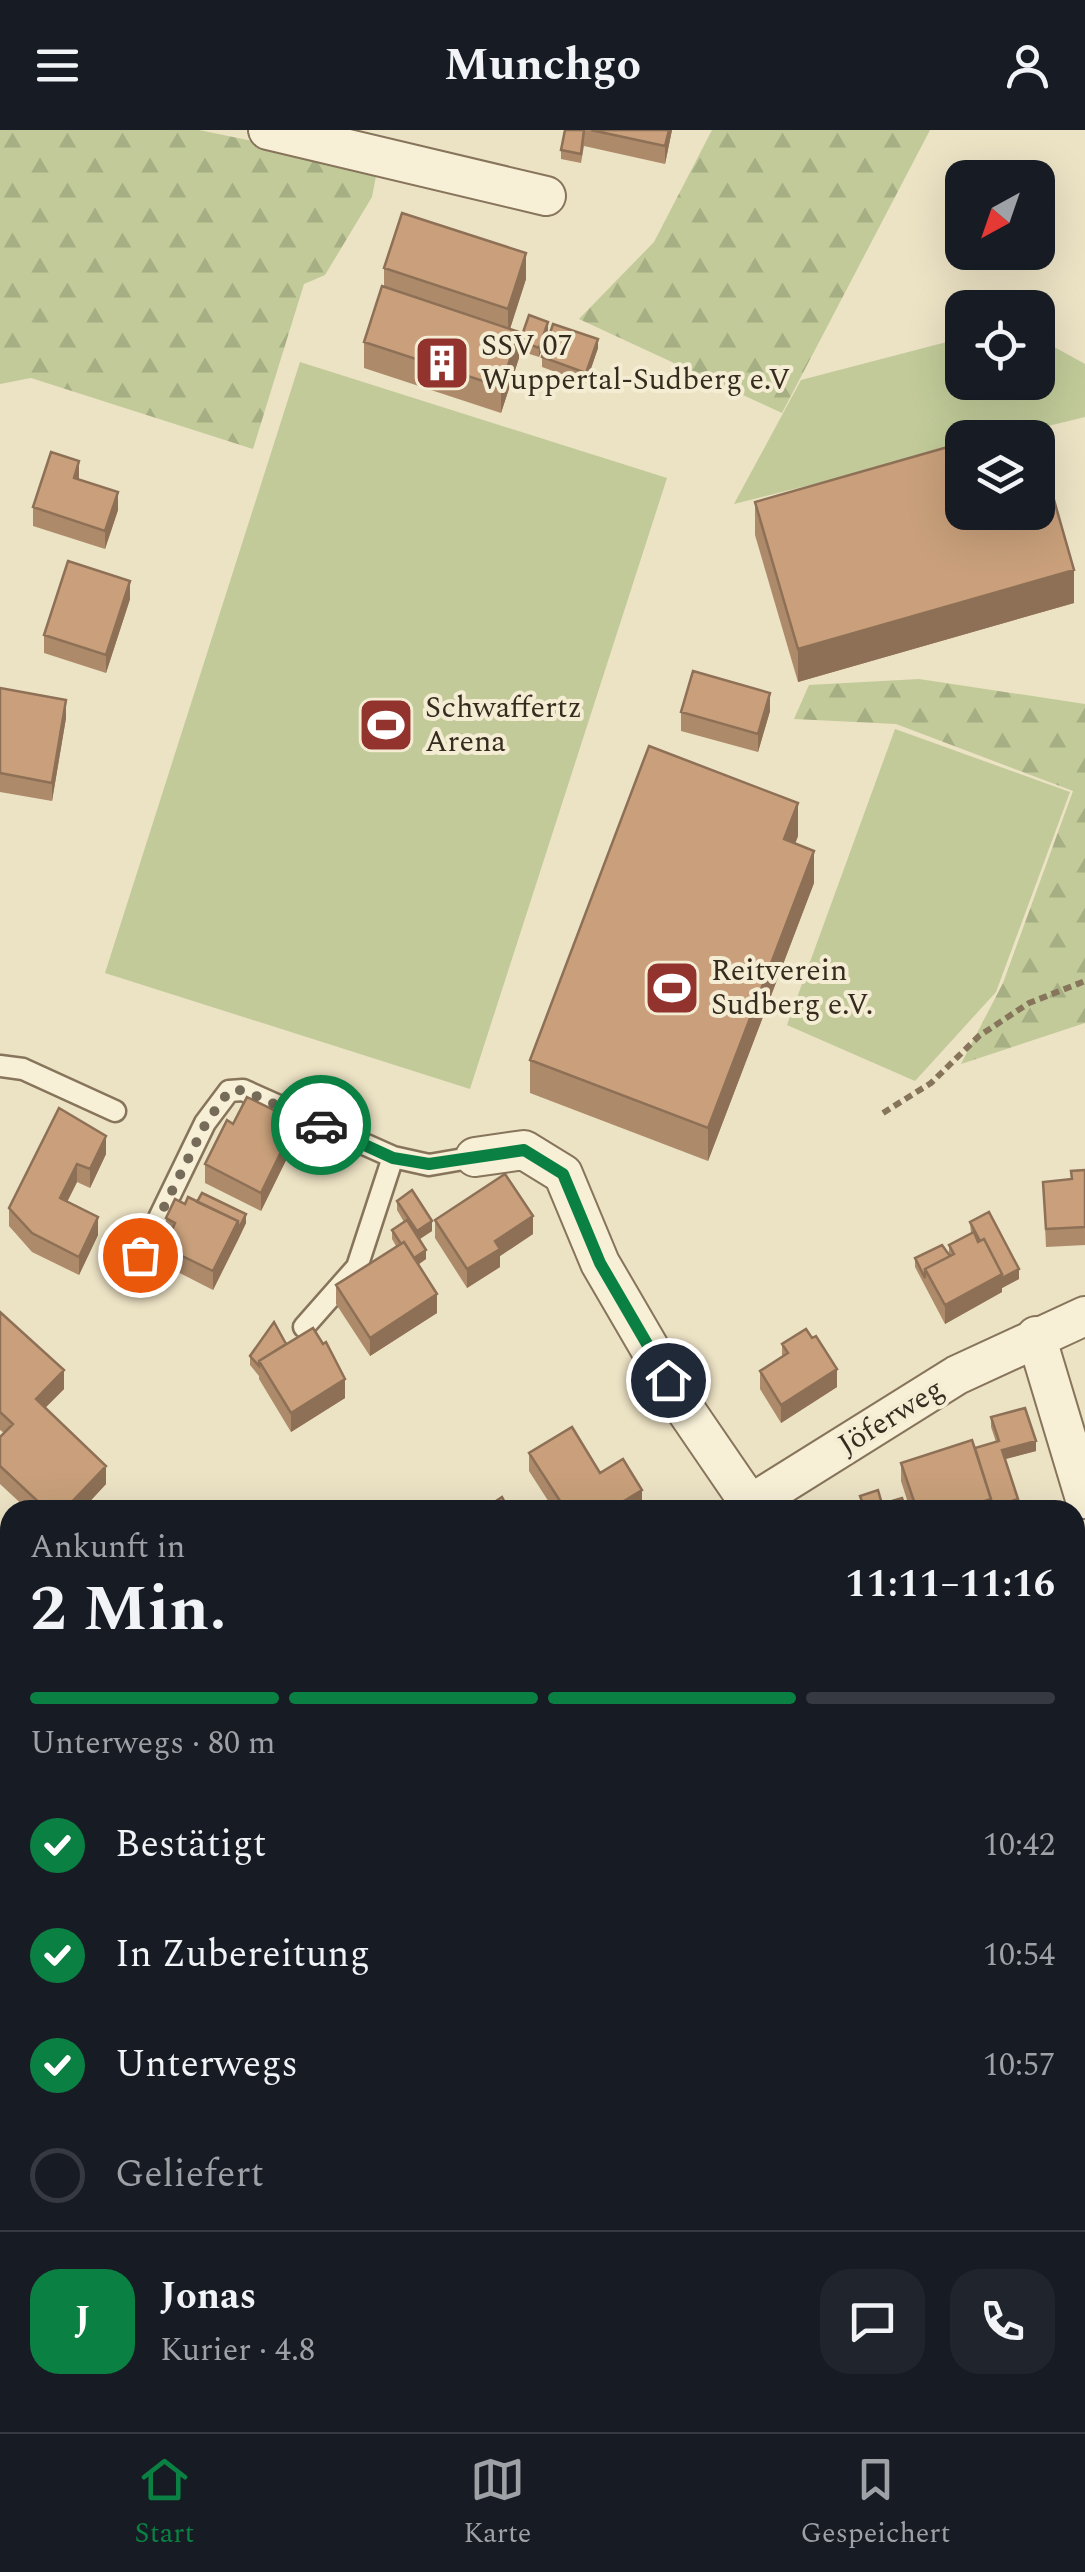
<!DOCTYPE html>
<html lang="de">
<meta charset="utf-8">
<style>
body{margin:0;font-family:Spectral,serif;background:#20242c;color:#f1f3f6;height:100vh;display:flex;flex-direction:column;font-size:38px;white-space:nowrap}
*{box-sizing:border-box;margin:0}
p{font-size:32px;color:#9ea1a6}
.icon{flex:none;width:55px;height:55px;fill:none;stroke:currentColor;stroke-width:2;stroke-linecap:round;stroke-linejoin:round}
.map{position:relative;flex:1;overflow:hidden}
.sheet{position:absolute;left:0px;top:1370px;width:1085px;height:932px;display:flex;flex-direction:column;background:#171b24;border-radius:30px 30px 0 0;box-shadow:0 10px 40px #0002}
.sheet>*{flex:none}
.needle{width:65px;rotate:220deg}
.buttons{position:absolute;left:945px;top:30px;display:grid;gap:20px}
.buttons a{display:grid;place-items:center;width:110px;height:110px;border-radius:20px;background:#171b24;box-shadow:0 10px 40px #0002;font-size:50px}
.pin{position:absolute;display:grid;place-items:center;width:85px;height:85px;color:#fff;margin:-42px;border:5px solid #fff;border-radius:50%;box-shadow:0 2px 10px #0007}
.courier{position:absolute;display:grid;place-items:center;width:100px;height:100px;margin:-50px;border:8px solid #0b8043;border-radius:50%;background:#fff;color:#222;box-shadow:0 2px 12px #0007}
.head em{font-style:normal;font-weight:700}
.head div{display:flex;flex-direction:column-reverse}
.head{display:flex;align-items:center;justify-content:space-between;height:170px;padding:0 30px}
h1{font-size:65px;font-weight:700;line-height:75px}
.bar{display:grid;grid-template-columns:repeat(4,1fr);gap:15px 10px;align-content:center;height:120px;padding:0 30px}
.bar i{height:12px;border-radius:8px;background:#363941}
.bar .selected{background:#0b8043}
.bar p{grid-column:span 4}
.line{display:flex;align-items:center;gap:25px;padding:0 30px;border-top:2px solid #363941}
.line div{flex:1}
.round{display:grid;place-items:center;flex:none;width:105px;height:105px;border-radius:30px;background:#20242c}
ol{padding:0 30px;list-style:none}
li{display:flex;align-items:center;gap:30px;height:110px}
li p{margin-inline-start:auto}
li .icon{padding:10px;border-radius:50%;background:#0b8043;color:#fff;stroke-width:4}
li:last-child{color:#9ea1a6}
li i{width:55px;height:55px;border:5px solid #363941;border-radius:50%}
header{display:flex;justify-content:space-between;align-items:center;height:130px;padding:0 30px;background:#171b24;font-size:45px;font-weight:700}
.dock{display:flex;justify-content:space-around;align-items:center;height:140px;border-top:2px solid #363941;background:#171b24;font-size:28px;color:#9ea1a6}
.dock a{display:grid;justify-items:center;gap:5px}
.dock .selected{color:#0b8043}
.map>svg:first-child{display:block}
.grass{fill:url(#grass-tufts)}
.forest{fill:url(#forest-firs)}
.garden{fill:#c1ca98}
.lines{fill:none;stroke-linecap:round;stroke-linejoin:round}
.service-casing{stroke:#86745b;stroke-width:25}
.minor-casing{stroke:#86745b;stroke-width:42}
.path{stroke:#86745b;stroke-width:6;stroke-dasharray:8 5;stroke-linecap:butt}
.service{stroke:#f7efd6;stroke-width:20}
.minor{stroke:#f7efd6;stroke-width:38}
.wall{fill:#ad8a6a}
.shaded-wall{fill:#8d7056}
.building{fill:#c9a07b;stroke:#8d7056;stroke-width:2.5}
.done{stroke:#766b58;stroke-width:10;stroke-dasharray:0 18}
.route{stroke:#0b8043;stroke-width:12}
.labels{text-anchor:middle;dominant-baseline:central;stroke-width:8;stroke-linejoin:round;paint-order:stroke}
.poi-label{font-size:30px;fill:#362b1e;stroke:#f4ecd3;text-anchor:start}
.street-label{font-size:30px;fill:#362b1e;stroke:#f4ecd3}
</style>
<header><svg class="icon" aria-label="menu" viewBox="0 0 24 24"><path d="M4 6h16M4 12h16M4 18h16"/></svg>Munchgo<svg class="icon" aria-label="person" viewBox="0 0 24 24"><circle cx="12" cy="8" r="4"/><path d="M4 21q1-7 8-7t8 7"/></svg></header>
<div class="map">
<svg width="1085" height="2302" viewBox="0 0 1085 2302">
<defs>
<pattern id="grass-tufts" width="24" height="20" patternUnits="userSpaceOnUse" patternTransform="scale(2.5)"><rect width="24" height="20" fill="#c1ca98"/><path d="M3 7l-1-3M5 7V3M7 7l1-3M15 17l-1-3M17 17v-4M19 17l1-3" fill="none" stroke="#a6ae83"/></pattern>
<pattern id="forest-firs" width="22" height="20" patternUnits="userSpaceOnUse" patternTransform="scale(2.5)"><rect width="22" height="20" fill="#c1ca98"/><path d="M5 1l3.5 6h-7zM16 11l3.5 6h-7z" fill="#a6ae83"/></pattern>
</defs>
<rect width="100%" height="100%" fill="#ece2c4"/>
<path class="grass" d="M1085,1884V2028L1075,2026V1886Z
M10,2196V2292L204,2293L205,2302H0V2200Z"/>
<path class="forest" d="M0,0H199L330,27L376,46L372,67L325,145L304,154L253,319L31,248L0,254Z
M712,0H930L782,283L579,189L654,112Z
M919,549L1085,574V893L961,934L1003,853L1073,661L896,594L794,589L809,555Z
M1075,2026L1085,2028V2302H205L204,2293L1075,2292Z"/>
<path class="garden" d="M962,208V252H1038V208L1085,234V287L1002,307L962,308V317L734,374L801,250Z
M300,232L667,348L470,959L105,843Z
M895,599L1070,662L996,862L915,951L787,895Z"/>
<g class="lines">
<g class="service-casing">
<path id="service" d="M0,936L23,939L115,981
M141,1125L205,993L229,961L243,960L393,1027L429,1035L475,1027
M304,1197L357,1137L393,1027"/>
</g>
<g class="minor-casing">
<path id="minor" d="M268,0L546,66
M475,1027L524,1020L563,1044L600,1133L685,1279L750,1374
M1036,1206L1085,1369
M741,1380L957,1245L1085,1186
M0,1805L10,1800"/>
</g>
<path class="path" d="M883,983L931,953L979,906L1029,873L1085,851
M1075,1830L1085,1829
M1075,2150L1085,2146
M708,2302L730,2292"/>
<use href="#service" class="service"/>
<use href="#minor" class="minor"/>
</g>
<path class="wall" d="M565,0H672L665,34L584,16L581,33L561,29V20Z
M384,138L526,149L510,199L519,228L501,283L364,238V212L384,157Z
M548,201L539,227L520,221V211Z
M598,218L586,253L542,237V227Z
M79,350L118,380L105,419L33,396V377Z
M755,372L1074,473L798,552L755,405Z
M130,469L106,543L44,523V505Z
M0,558L66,588L52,671L0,662Z
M770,581L758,622L681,601V582Z
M798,706L795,714L814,753L708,1031L530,963V930Z
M59,978L106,1024L90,1058L77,1052L67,1072L98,1105L79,1145L32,1122L9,1096V1078Z
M233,994L296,1010L261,1081L205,1053V1034Z
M1085,1040V1115L1046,1117L1043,1052L1071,1050V1041Z
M397,1071L432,1101L419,1109L426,1129L418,1135L437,1183L370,1226L336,1174V1155L396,1116L392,1109V1100L404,1092L397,1080Z
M185,1074L246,1093L213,1160L164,1135V1117L168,1108L166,1106V1088Z
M435,1090L533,1104L500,1126V1137L467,1158L435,1108Z
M970,1092L1019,1149L1002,1158V1162L945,1194L915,1137V1128L949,1126V1115L971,1103Z
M0,1182L64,1259L45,1278L106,1354L82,1380H28L0,1354V1307L4,1303L0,1300Z
M286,1214L345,1268L291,1302L259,1249V1246L250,1235V1226Z
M782,1214L837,1257L781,1293L760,1259V1241L782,1227Z
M991,1287L1036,1321L1005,1329L1018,1379L1014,1380H862L860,1366L882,1374L905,1377L909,1376L901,1351V1333L975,1318L996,1312L991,1297Z
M529,1323L600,1343L642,1378L639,1380H554L529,1341Z
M10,1506V1526L5,1522V1513Z"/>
<path class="shaded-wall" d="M669,0H672L665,34V16Z
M526,123V149L508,205V179Z
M548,192V201L539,227V218Z
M519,202V228L501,283V257Z
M598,209V218L586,253V243Z
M79,331V350L74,348Z
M118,362V380L105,419V401Z
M1074,440V473L798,552V519Z
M130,451V469L106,543V525Z
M770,563V581L758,622V604Z
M66,570V588L52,671V653Z
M798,673V706L784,742V709Z
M814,721V753L708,1031V998Z
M296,991V1010L261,1081V1063Z
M106,1006V1024L90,1058V1039Z
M77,1034V1052L60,1086V1068Z
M246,1084V1093L238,1110V1100Z
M533,1086V1104L500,1126V1137L467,1158V1139L495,1111Z
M98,1087V1105L79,1145V1127Z
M238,1091V1110L213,1160V1141Z
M432,1091V1101L417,1111V1101Z
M426,1120V1129L411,1139V1129Z
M1019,1139V1149L1002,1158V1162L945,1194V1175L1002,1144Z
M437,1164V1183L370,1226V1208Z
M837,1239V1257L781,1293V1275Z
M64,1240V1259L36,1287V1269Z
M345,1249V1268L291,1302V1283Z
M1036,1311V1321L1002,1330V1320Z
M106,1336V1354L82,1380H64Z
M642,1360V1378L639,1380H609Z
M991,1369H1018V1379L966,1380V1377Z
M965,1372V1380H939Z
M1085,1601V1627L1075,1630V1604Z
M10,1710V1728L0,1733V1715Z
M10,1889V1899L0,1902V1893Z
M10,2079V2097L0,2100V2082Z"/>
<path class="building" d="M565,0H584L581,24L561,20Z
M591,0H669L665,16Z
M402,83L526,123L508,179L384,138Z
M382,156L519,202L501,257L364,212Z
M529,185L548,192L539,218L520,211Z
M553,194L598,209L586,243L542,227Z
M1031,293L1036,308H980Z
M962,313V382H1038V314L1074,440L798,519L755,372Z
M51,322L79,331L74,348L118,362L105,401L33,377Z
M68,431L130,451L106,525L44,505Z
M693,541L770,563L758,604L681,582Z
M0,558L66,570L52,653L0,643Z
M649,616L798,673L784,709L814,721L708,998L530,930Z
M247,967L296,991L261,1063L205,1034L227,990L233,994Z
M59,978L106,1006L90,1039L77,1034L60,1068L98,1087L79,1127L32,1103L9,1078Z
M1085,1040V1097L1046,1099L1043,1052L1072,1049L1071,1041Z
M505,1044L533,1086L495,1111L500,1119L467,1139L435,1090Z
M412,1060L432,1091L417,1101L397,1071Z
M202,1063L246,1084L238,1100V1091L197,1072Z
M188,1067L238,1091L213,1141L164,1117L175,1093L166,1088L175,1069L185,1074Z
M989,1082L1019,1139L1002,1148V1144L984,1109L980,1111L970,1092Z
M407,1090L426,1120L414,1128L404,1112L401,1114L392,1100Z
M974,1102L978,1112L984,1109L1002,1144L945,1175L925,1139L954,1124L949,1115Z
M404,1112L437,1164L370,1208L336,1155Z
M942,1115L950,1126L925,1139V1148L915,1128Z
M0,1182L64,1240L36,1269L106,1336L64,1380H47L0,1336V1307L13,1294L0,1282Z
M274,1192L286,1214L259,1231V1236L250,1226Z
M313,1198L323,1214L326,1212L345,1249L291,1283L259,1231Z
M806,1199L812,1208L816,1206L837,1239L781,1275L760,1241L788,1223L782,1214Z
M1025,1278L1036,1311L1002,1320L1018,1369L991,1378V1369L975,1318L999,1311L991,1287Z
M572,1297L600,1343L623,1329L642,1360L609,1380H560L564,1377L529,1323Z
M972,1310L991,1369L966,1377L965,1372L939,1380H917L901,1333Z
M878,1360L882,1374L902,1368L905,1377L912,1375L915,1380H865L860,1366Z
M502,1367L509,1380H484V1379Z
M1085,1561V1601L1075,1604V1564Z
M10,1645V1710L0,1715V1650Z
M4,1852L10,1870V1889L0,1893V1854Z
M10,2006V2079L0,2082V2008Z"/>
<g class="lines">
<path class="done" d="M140,1125L206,993L229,961L243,960L321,995"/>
<path class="route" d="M321,995L393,1028L429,1034L524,1020L563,1044L600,1133L668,1250"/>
</g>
<defs>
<g id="building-square" transform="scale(2.875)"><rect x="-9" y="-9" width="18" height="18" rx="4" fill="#92332d" stroke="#f4ecd3"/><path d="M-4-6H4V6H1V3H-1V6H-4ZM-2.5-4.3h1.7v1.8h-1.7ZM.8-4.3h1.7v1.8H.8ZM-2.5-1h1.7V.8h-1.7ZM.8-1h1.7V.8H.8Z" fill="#fff"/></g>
<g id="stadium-square" transform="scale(2.875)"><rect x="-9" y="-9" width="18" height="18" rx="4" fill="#92332d" stroke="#f4ecd3"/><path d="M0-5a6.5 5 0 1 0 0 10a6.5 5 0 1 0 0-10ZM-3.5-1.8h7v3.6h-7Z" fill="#fff"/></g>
</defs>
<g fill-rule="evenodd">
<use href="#building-square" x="442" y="233"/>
<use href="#stadium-square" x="386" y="595"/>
<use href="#stadium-square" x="672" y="858"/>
</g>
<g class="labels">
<g class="poi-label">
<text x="481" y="216">SSV 07<tspan x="481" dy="34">Wuppertal-Sudberg e.V</tspan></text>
<text x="425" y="578">Schwaffertz<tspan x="425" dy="34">Arena</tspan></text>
<text x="711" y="841">Reitverein<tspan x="711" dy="34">Sudberg e.V.</tspan></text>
</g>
<g class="street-label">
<text transform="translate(891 1287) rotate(-32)">Jöferweg</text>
</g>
</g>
</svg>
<div class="buttons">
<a><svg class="needle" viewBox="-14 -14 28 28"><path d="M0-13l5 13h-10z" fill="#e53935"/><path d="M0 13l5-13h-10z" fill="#9ea1a6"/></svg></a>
<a><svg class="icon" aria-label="locate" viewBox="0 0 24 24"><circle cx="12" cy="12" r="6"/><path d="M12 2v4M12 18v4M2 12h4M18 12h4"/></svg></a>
<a><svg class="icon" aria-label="layers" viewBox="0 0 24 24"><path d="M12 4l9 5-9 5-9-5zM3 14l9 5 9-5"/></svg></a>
</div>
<div class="pin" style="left:140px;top:1125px;background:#ea580c"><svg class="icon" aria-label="bag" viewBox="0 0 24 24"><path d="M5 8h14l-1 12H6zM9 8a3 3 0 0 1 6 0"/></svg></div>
<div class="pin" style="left:668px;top:1250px;background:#1f2937"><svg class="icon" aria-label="home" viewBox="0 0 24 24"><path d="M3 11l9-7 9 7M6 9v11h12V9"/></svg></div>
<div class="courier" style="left:321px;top:995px"><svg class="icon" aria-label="car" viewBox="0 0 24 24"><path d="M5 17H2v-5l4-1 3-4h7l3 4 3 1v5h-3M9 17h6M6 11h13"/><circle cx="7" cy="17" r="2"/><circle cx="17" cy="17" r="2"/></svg></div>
<section class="sheet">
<div class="head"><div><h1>2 Min.</h1><p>Ankunft in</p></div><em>11:11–11:16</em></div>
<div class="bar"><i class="selected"></i><i class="selected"></i><i class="selected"></i><i></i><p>Unterwegs · 80 m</p></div>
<ol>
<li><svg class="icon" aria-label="check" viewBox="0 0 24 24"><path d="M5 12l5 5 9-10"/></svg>Bestätigt<p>10:42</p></li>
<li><svg class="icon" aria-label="check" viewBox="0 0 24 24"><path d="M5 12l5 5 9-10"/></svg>In Zubereitung<p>10:54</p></li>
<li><svg class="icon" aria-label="check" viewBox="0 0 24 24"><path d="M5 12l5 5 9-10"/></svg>Unterwegs<p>10:57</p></li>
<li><i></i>Geliefert</li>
</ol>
<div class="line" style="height:180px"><b class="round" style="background:#0b8043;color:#fff">J</b><div><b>Jonas</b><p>Kurier · 4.8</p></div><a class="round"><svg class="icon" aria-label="chat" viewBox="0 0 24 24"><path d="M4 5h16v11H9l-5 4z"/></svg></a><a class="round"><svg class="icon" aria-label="phone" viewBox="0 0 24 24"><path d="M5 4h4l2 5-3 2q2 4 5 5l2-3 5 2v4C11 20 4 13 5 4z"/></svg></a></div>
</section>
</div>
<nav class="dock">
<a class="selected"><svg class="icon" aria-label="home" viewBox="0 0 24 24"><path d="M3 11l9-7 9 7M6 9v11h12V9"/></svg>Start</a>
<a><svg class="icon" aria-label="map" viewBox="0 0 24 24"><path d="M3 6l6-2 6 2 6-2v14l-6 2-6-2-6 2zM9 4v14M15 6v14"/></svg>Karte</a>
<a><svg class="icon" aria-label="saved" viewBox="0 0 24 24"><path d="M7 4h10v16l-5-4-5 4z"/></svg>Gespeichert</a>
</nav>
